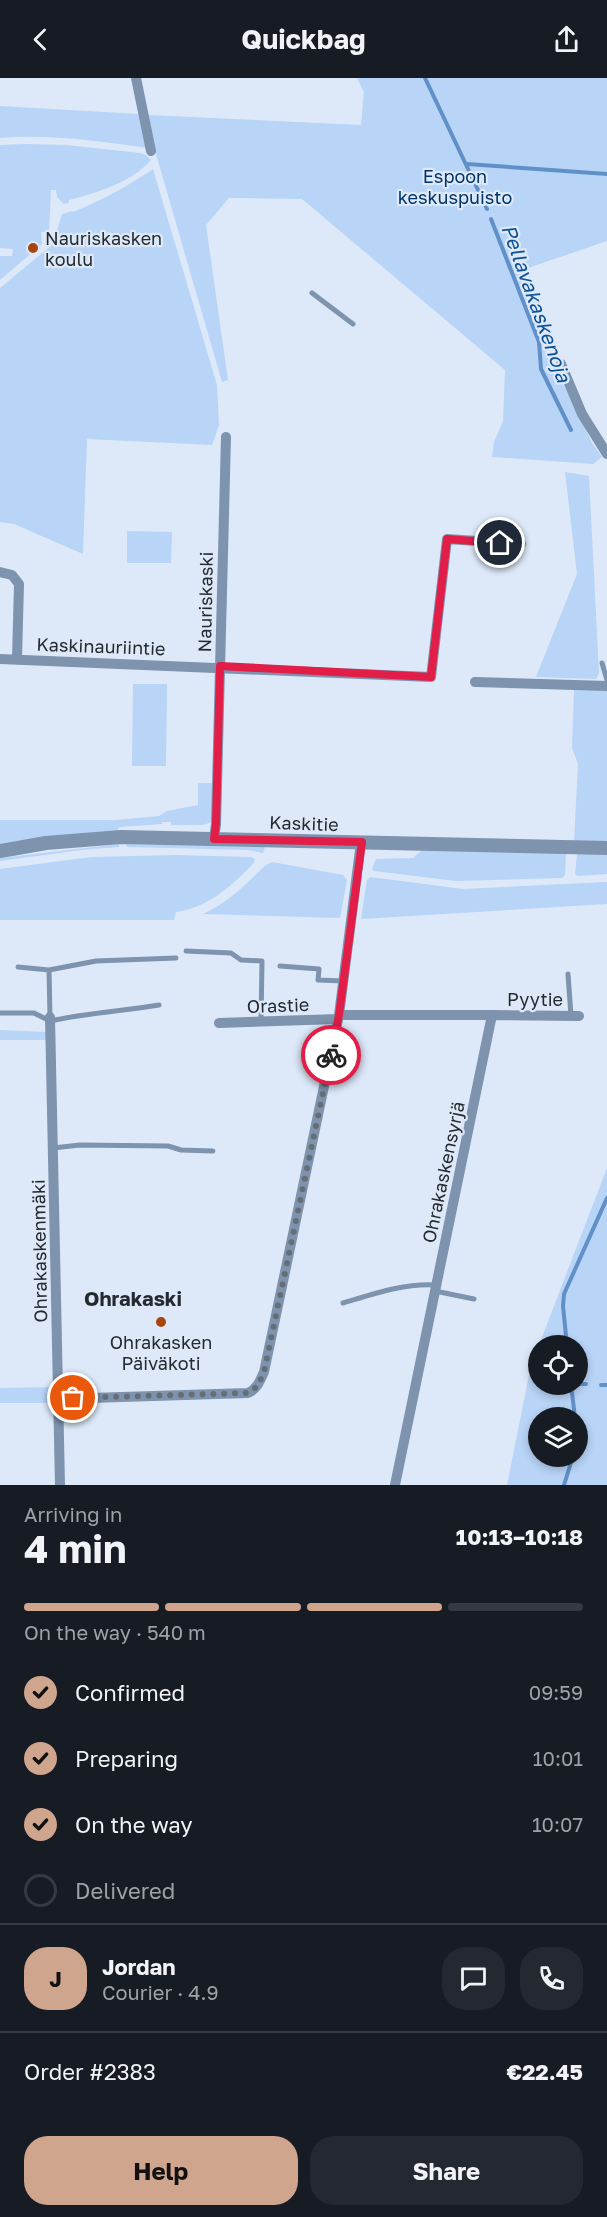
<!DOCTYPE html>
<meta charset="utf-8">
<style>
body{margin:0;font-family:"Golos Text",sans-serif;background:#242831;color:#f1f3f6;height:100vh;display:flex;flex-direction:column;font-size:22px;white-space:nowrap}
*{box-sizing:border-box;margin:0}
p{font-size:20px;color:#9ea1a6}
.icon{flex:none;width:33px;height:33px;fill:none;stroke:currentColor;stroke-width:2;stroke-linecap:round;stroke-linejoin:round}
.map{position:relative;height:1407px;overflow:hidden}
.drawer{display:flex;flex-direction:column;background:#171b24;flex:1}
.drawer>*{flex:none}
.fabs{position:absolute;left:528px;top:1257px;display:grid;gap:12px}
.fabs a{display:grid;place-items:center;width:60px;height:60px;border-radius:50%;background:#171b24;box-shadow:0 3px 9px #0003;font-size:30px}
.pin{position:absolute;display:grid;place-items:center;width:51px;height:51px;color:#fff;margin:-26px;border:3px solid #fff;border-radius:50%;box-shadow:0 2px 6px #0007}
.courier{position:absolute;display:grid;place-items:center;width:60px;height:60px;margin:-30px;border:4px solid #e11d48;border-radius:50%;background:#fff;color:#222;box-shadow:0 2px 8px #0007}
.summary em{font-style:normal;font-weight:700}
.summary div{display:flex;flex-direction:column-reverse}
.summary{display:flex;align-items:center;justify-content:space-between;height:102px;padding:0 24px}
h1{font-size:39px;font-weight:700;line-height:45px}
.bar{display:grid;grid-template-columns:repeat(4,1fr);gap:9px 6px;align-content:center;height:72px;padding:0 24px}
.bar i{height:8px;border-radius:4px;background:#363941}
.bar .selected{background:#d0a58e}
.bar p{grid-column:span 4}
.line{display:flex;align-items:center;gap:15px;padding:0 24px;border-top:2px solid #363941}
.line div{flex:1}
.round{display:grid;place-items:center;flex:none;width:63px;height:63px;border-radius:24px;background:#242831}
ol{padding:0 24px;list-style:none}
li{display:flex;align-items:center;gap:18px;height:66px}
li p{margin-inline-start:auto}
li .icon{padding:6px;border-radius:50%;background:#d0a58e;color:#111;stroke-width:4}
li:last-child{color:#9ea1a6}
li i{width:33px;height:33px;border:3px solid #363941;border-radius:50%}
.button{display:flex;gap:12px;margin-top:auto;padding:12px 24px}
.button a{flex:1;height:69px;border-radius:24px;background:#d0a58e;color:#111;font-size:24px;font-weight:700;line-height:69px;text-align:center}
.button a+a{background:#242831;color:#f1f3f6}
header{display:flex;justify-content:space-between;align-items:center;height:78px;padding:0 24px;background:#171b24;font-size:27px;font-weight:700}
.map>svg:first-child{display:block}
.green{fill:#b8d4f6;fill-rule:evenodd}
.lines{fill:none;stroke-linecap:round;stroke-linejoin:round}
.stream{stroke:#6190c9;stroke-width:4}
.service{stroke:#7e93ad;stroke-width:5}
.minor{stroke:#7e93ad;stroke-width:10}
.tertiary{stroke:#7e93ad;stroke-width:14}
.done{stroke:#656d76;stroke-width:6;stroke-dasharray:0 10.8}
.route{stroke:#e11d48;stroke-width:8}
.poi-dot{fill:#a8450e;stroke:#dde9f9;stroke-width:2}
.labels{text-anchor:middle;dominant-baseline:central;stroke-width:4.5;stroke-linejoin:round;paint-order:stroke}
.park-label{font-size:18px;fill:#003468;stroke:#dde9f9}
.poi-label{font-size:18px;fill:#252a30;stroke:#dde9f9;text-anchor:start}
.street-label{font-size:18px;fill:#252a30;stroke:#dde9f9}
.water-label{font-size:20px;font-style:italic;fill:#0b5197;stroke:#dde9f9}
.neighbourhood-label{font-size:20px;font-weight:bold;fill:#252a30;stroke:#dde9f9}
</style>
<header><svg class="icon" aria-label="back" viewBox="0 0 24 24"><path d="M15 5l-7 7 7 7"/></svg>Quickbag<svg class="icon" aria-label="share" viewBox="0 0 24 24"><path d="M12 15V3M7 8l5-5 5 5M5 13v7h14v-7"/></svg></header>
<div class="map">
<svg width="607" height="1407" viewBox="0 0 607 1407">
<rect width="100%" height="100%" fill="#dde9f9"/>
<path class="green" d="M357,0H607V163L528,190L546,275L554,294L567,312L592,365L602,379L593,386L492,379L494,364L503,343L505,292L302,121L229,120L206,147L228,302L222,304L154,69L148,37L361,47L364,14Z
M0,28L139,36L147,70C97,63 50,56 0,60Z
M27,66L67,67L140,75L146,77L151,82C131,105 96,115 69,122V125L64,126L57,119L56,112H51L49,154H41L42,166L0,202V178H12L13,171L0,170V67Z
M153,91L217,307L219,347L212,367L87,361L83,476L14,446L0,444V210L53,166L62,136L72,133L73,134C101,123 128,108 153,91Z
M565,394L589,398L599,595L596,601L536,599L577,496Z
M127,453L172,454L171,485H127Z
M133,606H167L166,688H132Z
M574,612H607V765L574,764L578,686L572,670Z
M198,705H212V744L203,747H171V744H162V746L119,749L117,755L0,768V742H116L159,738L167,733L198,727Z
M119,766V769L81,772L0,783V780Z
M126,766L265,769L263,775L248,772L127,769Z
M422,772L563,774L566,776L565,797L562,800L456,803L374,793L372,791L376,781L413,780Z
M579,775L607,776V796L578,798L575,796L577,777Z
M176,777L251,779L255,781L254,785C231,808 210,829 176,834L174,842H0V791L91,779Z
M272,784L343,797L347,802L340,840L203,836C228,825 246,806 266,787Z
M370,799L463,811L607,804V826L361,841L367,802Z
M0,952L47,954L48,962H0Z
M607,1090V1407H507L531,1287L538,1269V1306H578V1268L539,1267ZM538,1340H578V1378H538Z
M54,1309V1325H0V1310Z"/>
<g class="lines">
<path class="stream" d="M425,0L487,131
M467,86L607,96
M491,141L539,264L541,291L571,352
M567,1268L563,1228L564,1216L607,1120
M571,1306L575,1340
M578,1306H586
M601,1307H607
M564,1407L573,1378"/>
<path class="service" d="M312,215L353,246
M602,585L607,602
M186,873L231,875L241,882L262,883L261,944
M280,888L319,891L318,902L343,903
M18,889L49,892
M568,896L571,938
M0,935H34L50,943C86,935 123,933 159,927
M50,939L49,892L96,883L176,880
M53,1070L80,1067L168,1068L181,1072L213,1073
M435,1213L474,1221
M343,1225C373,1216 404,1205 436,1207"/>
<path class="minor" d="M136,0L151,73
M561,286L582,336L607,376
M0,494L12,497L19,506L17,581
M0,581L431,599L447,461L521,466
M475,604L607,608
M214,761L216,746L226,359
M339,937H492L395,1407
M492,937L579,938
M50,939L60,1407
M219,945L338,941
M59,1321L248,1315C257,1311 260,1303 264,1294L339,937L361,764"/>
<path class="tertiary" d="M0,773L46,765L121,759L607,770"/>
</g>
<g class="lines">
<path class="done" d="M73,1320L248,1315C257,1311 260,1303 264,1294L331,977"/>
<path class="route" d="M331,977L339,937L362,764L214,761L216,746L220,588L431,599L447,461L500,465"/>
</g>
<g class="poi-dot">
<circle cx="33" cy="170" r="6"/>
<circle cx="161" cy="1244" r="6"/>
</g>
<g class="labels">
<g class="park-label">
<text x="455" y="98">Espoon<tspan x="455" dy="21">keskuspuisto</tspan></text>
</g>
<g class="poi-label">
<text x="45" y="160">Nauriskasken<tspan x="45" dy="21">koulu</tspan></text>
<text x="161" y="1264" text-anchor="middle">Ohrakasken<tspan x="161" dy="21">Päiväkoti</tspan></text>
</g>
<g class="street-label">
<text transform="translate(205 524) rotate(-89)">Nauriskaski</text>
<text transform="translate(101 568) rotate(2)">Kaskinauriintie</text>
<text transform="translate(304 745) rotate(2)">Kaskitie</text>
<text x="535" y="921">Pyytie</text>
<text transform="translate(278 927) rotate(-2)">Orastie</text>
<text transform="translate(443 1094) rotate(-78)">Ohrakaskensyrjä</text>
<text transform="translate(39 1173) rotate(-91)">Ohrakaskenmäki</text>
</g>
<g class="water-label">
<text transform="translate(537 225) rotate(70)">Pellavakaskenoja</text>
</g>
<g class="neighbourhood-label">
<text x="133" y="1220">Ohrakaski</text>
</g>
</g>
</svg>
<div class="fabs">
<a><svg class="icon" aria-label="locate" viewBox="0 0 24 24"><circle cx="12" cy="12" r="6"/><path d="M12 2v4M12 18v4M2 12h4M18 12h4"/></svg></a>
<a><svg class="icon" aria-label="layers" viewBox="0 0 24 24"><path d="M12 4l9 5-9 5-9-5zM3 14l9 5 9-5"/></svg></a>
</div>
<div class="pin" style="left:73px;top:1320px;background:#ea580c"><svg class="icon" aria-label="bag" viewBox="0 0 24 24"><path d="M5 8h14l-1 12H6zM9 8a3 3 0 0 1 6 0"/></svg></div>
<div class="pin" style="left:500px;top:465px;background:#1f2937"><svg class="icon" aria-label="home" viewBox="0 0 24 24"><path d="M3 11l9-7 9 7M6 9v11h12V9"/></svg></div>
<div class="courier" style="left:331px;top:977px"><svg class="icon" aria-label="bike" viewBox="0 0 24 24"><circle cx="6" cy="16" r="4"/><circle cx="18" cy="16" r="4"/><path d="M6 16l4-8h5l3 8M10 8l3 8H6M13 5h3"/></svg></div>
</div>
<section class="drawer">
<div class="summary"><div><h1>4 min</h1><p>Arriving in</p></div><em>10:13–10:18</em></div>
<div class="bar"><i class="selected"></i><i class="selected"></i><i class="selected"></i><i></i><p>On the way · 540 m</p></div>
<ol>
<li><svg class="icon" aria-label="check" viewBox="0 0 24 24"><path d="M5 12l5 5 9-10"/></svg>Confirmed<p>09:59</p></li>
<li><svg class="icon" aria-label="check" viewBox="0 0 24 24"><path d="M5 12l5 5 9-10"/></svg>Preparing<p>10:01</p></li>
<li><svg class="icon" aria-label="check" viewBox="0 0 24 24"><path d="M5 12l5 5 9-10"/></svg>On the way<p>10:07</p></li>
<li><i></i>Delivered</li>
</ol>
<div class="line" style="height:108px"><b class="round" style="background:#d0a58e;color:#111">J</b><div><b>Jordan</b><p>Courier · 4.9</p></div><a class="round"><svg class="icon" aria-label="chat" viewBox="0 0 24 24"><path d="M4 5h16v11H9l-5 4z"/></svg></a><a class="round"><svg class="icon" aria-label="phone" viewBox="0 0 24 24"><path d="M5 4h4l2 5-3 2q2 4 5 5l2-3 5 2v4C11 20 4 13 5 4z"/></svg></a></div>
<div class="line" style="height:78px"><div>Order #2383</div><b>€22.45</b></div>
<div class="button"><a>Help</a><a>Share</a></div>
</section>
